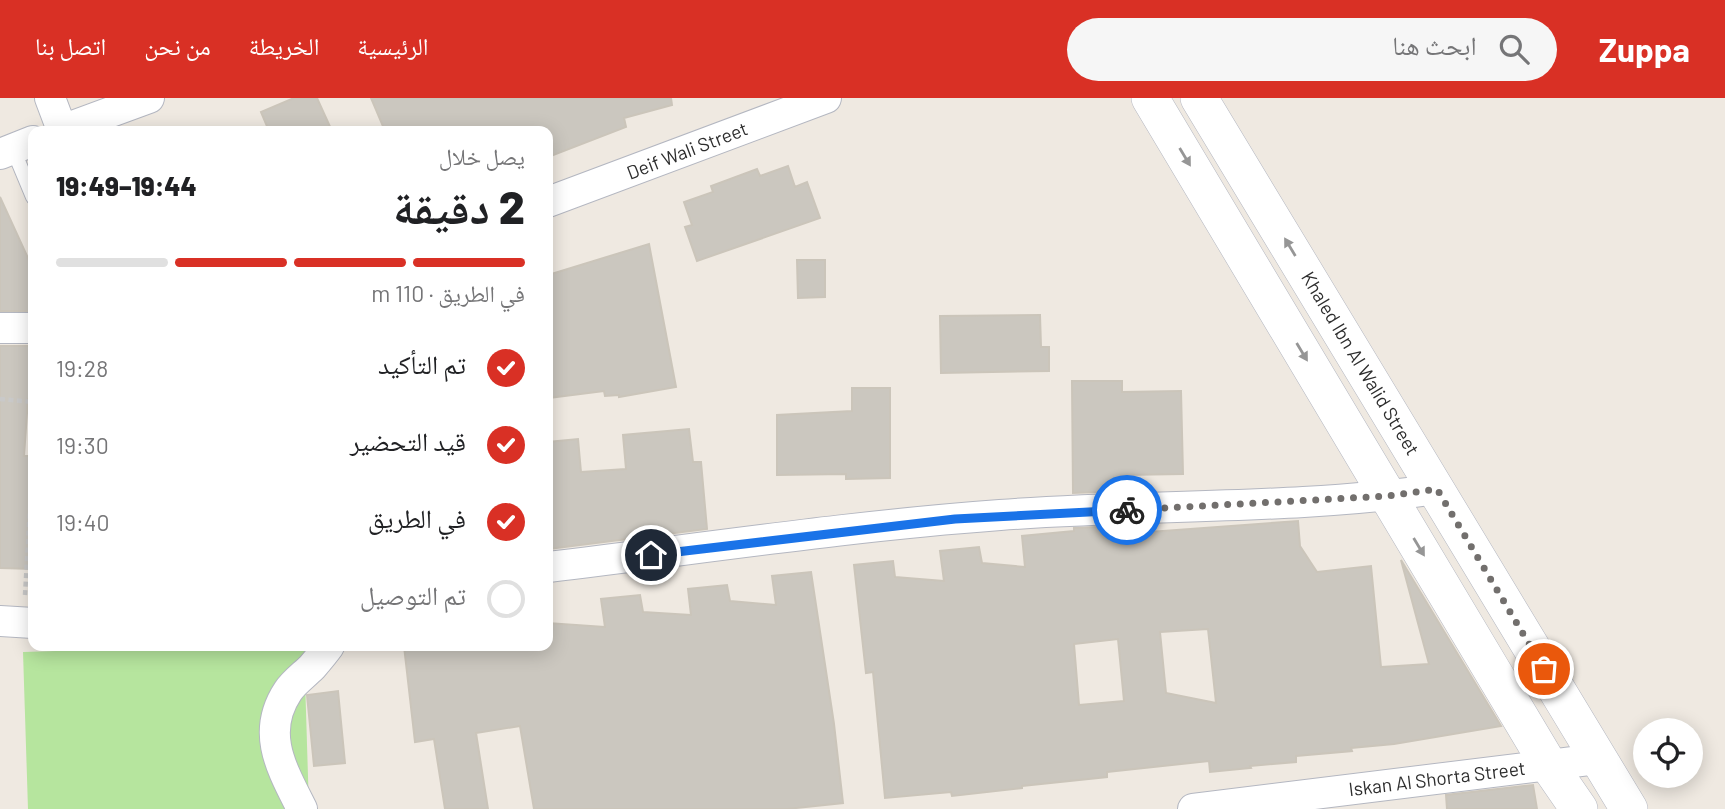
<!DOCTYPE html>
<html lang="ar">
<meta charset="utf-8">
<style>
body{margin:0;font-family:Barlow,"Noto Naskh Arabic",sans-serif;background:#f6f6f6;color:#202124;direction:rtl;height:100vh;display:flex;flex-direction:column;font-size:26px;white-space:nowrap}
*{box-sizing:border-box;margin:0}
p{font-size:23px;color:#757577}
.icon{flex:none;width:38px;height:38px;fill:none;stroke:currentColor;stroke-width:2;stroke-linecap:round;stroke-linejoin:round}
.map{position:relative;flex:1;overflow:hidden;direction:ltr}
.drawer{position:absolute;left:28px;top:28px;width:525px;height:525px;display:flex;flex-direction:column;background:#fff;border-radius:14px;box-shadow:0 4px 18px #0003;direction:rtl}
.drawer>*{flex:none}
.fabs{position:absolute;left:1633px;top:620px;display:grid;gap:14px}
.fabs a{display:grid;place-items:center;width:70px;height:70px;border-radius:50%;background:#fff;box-shadow:0 4px 18px #0003;font-size:35px}
.pin{position:absolute;display:grid;place-items:center;width:60px;height:60px;color:#fff;margin:-30px;border:4px solid #fff;border-radius:50%;box-shadow:0 2px 7px #0007}
.courier{position:absolute;display:grid;place-items:center;width:70px;height:70px;margin:-35px;border:5px solid #1a73e8;border-radius:50%;background:#fff;color:#222;box-shadow:0 2px 9px #0007}
.head em{font-style:normal;font-weight:800}
.head div{display:flex;flex-direction:column-reverse}
.head{display:flex;align-items:center;justify-content:space-between;height:119px;padding:0 28px}
h1{font-size:46px;font-weight:800;line-height:52px}
.bar{display:grid;grid-template-columns:repeat(4,1fr);gap:10px 7px;align-content:center;height:84px;padding:0 28px}
.bar i{height:9px;border-radius:5px;background:#e0e0e0}
.bar .current{background:#d93025}
.bar p{grid-column:span 4}
ol{padding:0 28px;list-style:none}
li{display:flex;align-items:center;gap:21px;height:77px}
li p{margin-inline-start:auto}
li .icon{padding:7px;border-radius:50%;background:#d93025;color:#fff;stroke-width:4}
li:last-child{color:#757577}
li i{width:38px;height:38px;border:4px solid #e0e0e0;border-radius:50%}
header{display:flex;align-items:center;gap:42px;box-sizing:border-box;height:98px;padding:0 35px;background:#d93025;color:#fff}
header strong{font-size:33px}
nav{display:flex;gap:38px;margin-inline-start:auto;font-size:24px}
.search{width:490px;height:63px;background:#f6f6f6;display:flex;align-items:center;gap:18px;box-sizing:border-box;padding:0 24px;border-radius:38px;color:#757577;font-size:26px}
.map>svg:first-child{display:block}
.green{fill:#b6e59e}
.building{fill:#cbc7bf;stroke:#cbc5ba;stroke-width:2;fill-rule:evenodd}
.lines{fill:none;stroke-linecap:round;stroke-linejoin:round}
.service-casing{stroke:#b4b7c1;stroke-width:16}
.minor-casing{stroke:#b4b7c1;stroke-width:32}
.tertiary-casing{stroke:#b4b7c1;stroke-width:38}
.path{stroke:#c9c9c9;stroke-width:4.5;stroke-dasharray:5 3.5;stroke-linecap:butt}
.service{stroke:#fff;stroke-width:14}
.minor{stroke:#fff;stroke-width:30}
.tertiary{stroke:#fff;stroke-width:37}
.oneway{fill:#969696}
.done{stroke:#726f6d;stroke-width:7;stroke-dasharray:0 12.6}
.route{stroke:#1a73e8;stroke-width:9}
.labels{text-anchor:middle;dominant-baseline:central;stroke-width:5;stroke-linejoin:round;paint-order:stroke}
.street-label{font-size:19px;fill:#2e2e2e;stroke:#fff}
</style>
<header>
<strong>Zuppa</strong>
<div class="search"><svg class="icon" aria-label="search" viewBox="0 0 24 24"><circle cx="10" cy="10" r="6"/><path d="M15 15l6 6"/></svg>ابحث هنا</div>
<nav><a>الرئيسية</a><a>الخريطة</a><a>من نحن</a><a>اتصل بنا</a></nav>
</header>
<div class="map">
<svg width="1725" height="711" viewBox="0 0 1725 711">
<rect width="100%" height="100%" fill="#efe9e1"/>
<path class="green" d="M219,548H304L309,711H28L23,554Z"/>
<path class="building" d="M294,0H317L332,33H269L261,14Z
M371,0H671L672,7L624,20L626,29L548,59V33H385Z
M788,68L795,89L807,84L820,120L697,163L685,129L692,127L684,104L713,94L711,88L757,71L760,78Z
M0,99L33,171V213H0Z
M649,146L676,289L619,299V297L605,298L604,293L548,300V177Z
M797,162H825V199L798,200Z
M1040,217L1041,249H1049V273L941,275L940,218Z
M33,248V302L28,301L24,358H33V471L0,470V248Z
M1072,283H1122V294L1181,293L1183,376L1121,377V393L1073,395Z
M852,290H890V380L846,381V376L777,377V317L852,313Z
M689,331L693,364H701L707,431L548,451V344L578,341L581,374L626,371L623,337Z
M1298,423L1300,448L1317,474L1371,468L1381,569L1429,566L1401,462L1501,628L1394,646L1351,650L1352,653L1296,658V664L1250,668L1251,670L1210,674L1209,663L1107,674V679L1022,688V690L952,698L951,694L885,700L873,574L866,575L854,467L893,463L895,479L944,483L940,453L979,449L982,465L1025,469L1022,438L1074,433V430L1121,428L1122,436ZM1208,531L1216,605L1166,595L1160,534ZM1118,541L1124,603L1079,607L1074,546Z
M811,474L834,626L843,705L787,711H534L520,628L476,635L488,711H445L434,641L415,644L404,548H548V525L605,529L601,501L640,497L643,514L691,517L688,491L727,487L730,503L776,507L772,478Z
M338,593L345,665L314,668L307,597Z
M1533,687L1537,711H1447L1446,697Z"/>
<g class="lines">
<g class="service-casing">
<path id="service" d="M13,51L33,99"/>
</g>
<g class="minor-casing">
<path id="minor" d="M50,0L62,32
M59,33L149,0
M0,56L33,43
M548,104L826,0
M0,230H33
M548,469C698,451 849,428 1000,417C1145,406 1293,412 1437,391
M0,523L33,525
M302,711C282,671 260,635 288,593C294,584 304,577 312,569C318,562 324,555 329,548
M1193,711L1597,661"/>
</g>
<g class="tertiary-casing">
<path id="tertiary" d="M1150,0L1548,666L1579,711
M1199,0L1629,711"/>
</g>
<path class="path" d="M0,301L33,304
M25,497L33,358"/>
<use href="#service" class="service"/>
<use href="#minor" class="minor"/>
<use href="#tertiary" class="tertiary"/>
</g>
<defs><path id="oneway-solid" d="M-6-.8H1V-3.2L6.5 0L1 3.2V.8H-6Z" transform="scale(1.75)"/></defs>
<g class="oneway">
<use href="#oneway-solid" transform="translate(1185 59) rotate(59)"/>
<use href="#oneway-solid" transform="translate(1290 149) rotate(-121)"/>
<use href="#oneway-solid" transform="translate(1302 254) rotate(59)"/>
<use href="#oneway-solid" transform="translate(1419 449) rotate(59)"/>
</g>
<g class="lines">
<path class="done" d="M1127,412L1388,398L1437,391L1544,571"/>
<path class="route" d="M651,457L955,421L1127,412"/>
</g>
<g class="labels">
<g class="street-label">
<text transform="translate(687 52) rotate(-21)">Deif Wali Street</text>
<text transform="translate(1361 265) rotate(59)">Khaled Ibn Al Walid Street</text>
<text transform="translate(1437 680) rotate(-7)">Iskan Al Shorta Street</text>
</g>
</g>
</svg>
<div class="fabs">
<a><svg class="icon" aria-label="locate" viewBox="0 0 24 24"><circle cx="12" cy="12" r="6"/><path d="M12 2v4M12 18v4M2 12h4M18 12h4"/></svg></a>
</div>
<div class="pin" style="left:1544px;top:571px;background:#ea580c"><svg class="icon" aria-label="bag" viewBox="0 0 24 24"><path d="M5 8h14l-1 12H6zM9 8a3 3 0 0 1 6 0"/></svg></div>
<div class="pin" style="left:651px;top:457px;background:#1f2937"><svg class="icon" aria-label="home" viewBox="0 0 24 24"><path d="M3 11l9-7 9 7M6 9v11h12V9"/></svg></div>
<div class="courier" style="left:1127px;top:412px"><svg class="icon" aria-label="bike" viewBox="0 0 24 24"><circle cx="6" cy="16" r="4"/><circle cx="18" cy="16" r="4"/><path d="M6 16l4-8h5l3 8M10 8l3 8H6M13 5h3"/></svg></div>
<section class="drawer">
<div class="head"><div><h1>2 دقيقة</h1><p>يصل خلال</p></div><em>19:44–19:49</em></div>
<div class="bar"><i class="current"></i><i class="current"></i><i class="current"></i><i></i><p>في الطريق · 110 m</p></div>
<ol>
<li><svg class="icon" aria-label="check" viewBox="0 0 24 24"><path d="M5 12l5 5 9-10"/></svg>تم التأكيد<p>19:28</p></li>
<li><svg class="icon" aria-label="check" viewBox="0 0 24 24"><path d="M5 12l5 5 9-10"/></svg>قيد التحضير<p>19:30</p></li>
<li><svg class="icon" aria-label="check" viewBox="0 0 24 24"><path d="M5 12l5 5 9-10"/></svg>في الطريق<p>19:40</p></li>
<li><i></i>تم التوصيل</li>
</ol>
</section>
</div>
